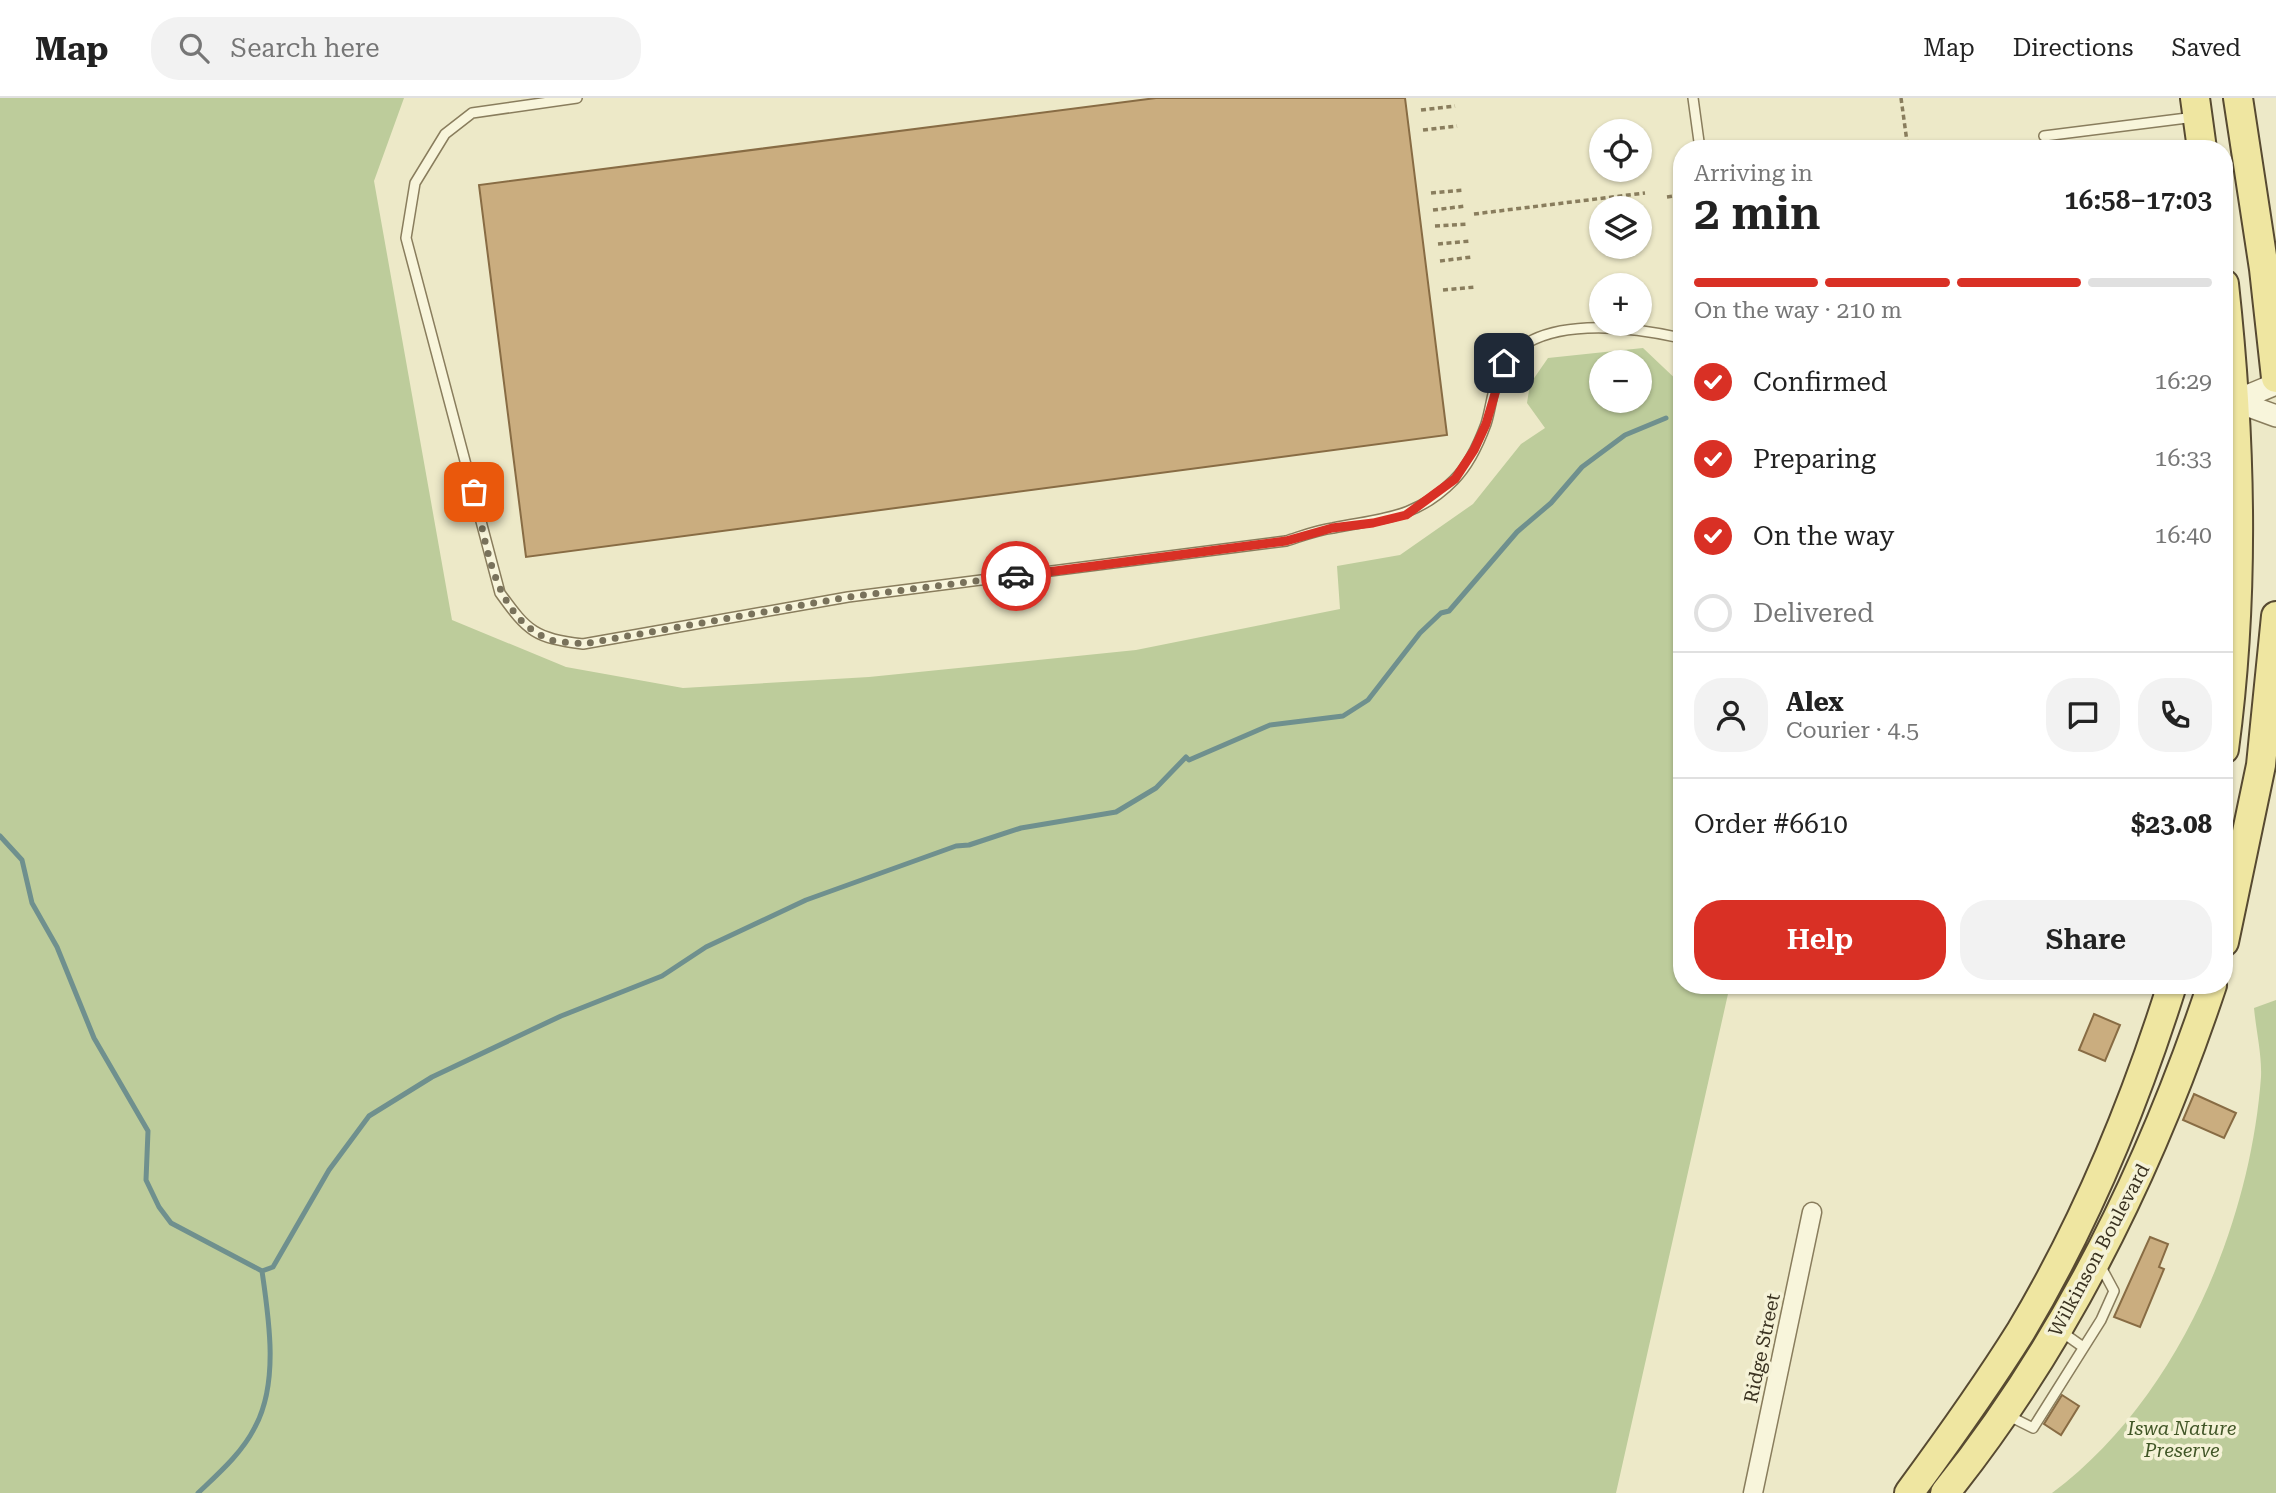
<!DOCTYPE html>
<meta charset="utf-8">
<style>
body{margin:0;font-family:"Roboto Serif",serif;background:#f2f2f2;color:#222;height:100vh;display:flex;flex-direction:column;font-size:26px;white-space:nowrap}
*{box-sizing:border-box;margin:0}
p{font-size:23px;color:#767676}
.icon{flex:none;width:38px;height:38px;fill:none;stroke:currentColor;stroke-width:2;stroke-linecap:round;stroke-linejoin:round}
.map{position:relative;flex:1;overflow:hidden}
.side{position:absolute;left:1673px;top:42px;width:560px;height:854px;display:flex;flex-direction:column;background:#fff;border-radius:28px;box-shadow:0 2px 5px #0004}
.side>*{flex:none}
.controls{position:absolute;left:1589px;top:21px;display:grid;gap:14px}
.controls a{display:grid;place-items:center;width:63px;height:63px;border-radius:50%;background:#fff;box-shadow:0 2px 5px #0004;font-size:35px}
.pin{position:absolute;display:grid;place-items:center;width:60px;height:60px;color:#fff;margin:-30px;border-radius:14px;box-shadow:0 4px 10px #0006}
.courier{position:absolute;display:grid;place-items:center;width:70px;height:70px;margin:-35px;border:5px solid #d93025;border-radius:50%;background:#fff;color:#222;box-shadow:0 2px 9px #0007}
.overview em{font-style:normal;font-weight:600}
.overview div{display:flex;flex-direction:column-reverse}
.overview{display:flex;align-items:center;justify-content:space-between;height:119px;padding:0 21px}
h1{font-size:46px;font-weight:600;line-height:52px}
.bar{display:grid;grid-template-columns:repeat(4,1fr);gap:10px 7px;align-content:center;height:84px;padding:0 21px}
.bar i{height:9px;border-radius:5px;background:#e0e0e0}
.bar .active{background:#d93025}
.bar p{grid-column:span 4}
.line{display:flex;align-items:center;gap:18px;padding:0 21px;border-top:2px solid #e0e0e0}
.line div{flex:1}
.round{display:grid;place-items:center;flex:none;width:74px;height:74px;border-radius:28px;background:#f2f2f2}
ol{padding:0 21px;list-style:none}
li{display:flex;align-items:center;gap:21px;height:77px}
li p{margin-inline-start:auto}
li .icon{padding:7px;border-radius:50%;background:#d93025;color:#fff;stroke-width:4}
li:last-child{color:#767676}
li i{width:38px;height:38px;border:4px solid #e0e0e0;border-radius:50%}
.primary-button{display:flex;gap:14px;margin-top:auto;padding:14px 21px}
.primary-button a{flex:1;height:80px;border-radius:28px;background:#d93025;color:#fff;font-size:28px;font-weight:600;line-height:80px;text-align:center}
.primary-button a+a{background:#f2f2f2;color:#222}
header{display:flex;align-items:center;gap:42px;box-sizing:border-box;height:98px;padding:0 35px;background:#fff;border-bottom:2px solid #e0e0e0}
header strong{font-size:33px}
nav{display:flex;gap:38px;margin-inline-start:auto;font-size:24px}
.search{width:490px;height:63px;background:#f2f2f2;display:flex;align-items:center;gap:18px;box-sizing:border-box;padding:0 24px;border-radius:28px;color:#767676;font-size:26px}
.map>svg:first-child{display:block}
.green{fill:#bdcc9b;fill-rule:evenodd}
.lines{fill:none;stroke-linecap:round;stroke-linejoin:round}
.stream{stroke:#6f908e;stroke-width:5}
.building{fill:#caad7f;stroke:#886c44;stroke-width:2}
.service-casing{stroke:#897d5d;stroke-width:12}
.minor-casing{stroke:#897d5d;stroke-width:21}
.tertiary-casing{stroke:#897d5d;stroke-width:24}
.primary-casing{stroke:#574a31;stroke-width:32}
.path{stroke:#897d5d;stroke-width:3.5;stroke-dasharray:5 3.5;stroke-linecap:butt}
.service{stroke:#f8f5db;stroke-width:9}
.minor{stroke:#f8f5db;stroke-width:18}
.tertiary{stroke:#f8f5db;stroke-width:21}
.primary{stroke:#efe6a1;stroke-width:28}
.done{stroke:#79725b;stroke-width:7;stroke-dasharray:0 12.6}
.route{stroke:#d93025;stroke-width:9}
.labels{text-anchor:middle;dominant-baseline:central;stroke-width:7;stroke-linejoin:round;paint-order:stroke}
.street-label{font-size:19px;fill:#3a3220;stroke:#f5f2d7}
.park-label{font-size:19px;font-style:italic;fill:#415627;stroke:#f5f2d7}
</style>
<header>
<strong>Map</strong>
<div class="search"><svg class="icon" aria-label="search" viewBox="0 0 24 24"><circle cx="10" cy="10" r="6"/><path d="M15 15l6 6"/></svg>Search here</div>
<nav><a>Map</a><a>Directions</a><a>Saved</a></nav>
</header>
<div class="map">
<svg width="2276" height="1395" viewBox="0 0 2276 1395">
<rect width="100%" height="100%" fill="#ede9c8"/>
<path class="green" d="M0,0H404L374,83L452,522L566,569L683,590L869,579L1136,552L1340,511L1337,468L1400,457L1473,406L1521,346L1545,330L1527,305L1530,286L1548,260L1643,250L1682,287V887H1730L1616,1395H0ZM1601,264H1640V303H1601Z
M2276,902V1395H2052C2176,1303 2250,1130 2261,979C2262,957 2256,932 2254,910Z"/>
<g class="lines">
<path class="stream" d="M0,738L22,762L32,805L57,849L94,940L148,1033L146,1082L159,1109L171,1125L262,1173
M262,1173L273,1169L329,1072L369,1018L432,979L561,918L662,878L706,849L806,802L956,748L969,747L1021,730L1116,714L1156,690L1186,659L1189,662L1270,627L1343,618L1368,602L1420,535L1441,515L1449,513L1517,434L1551,405L1582,369L1625,337L1666,320
M198,1395C219,1375 242,1355 255,1329C279,1285 269,1221 262,1173"/>
</g>
<path class="building" d="M1156,0H1405L1447,337L526,459L479,87Z
M2094,916L2120,927L2105,963L2079,952Z
M2194,996L2236,1015L2224,1040L2183,1022Z
M2150,1139L2168,1146L2159,1169L2164,1171L2140,1229L2114,1219Z
M2062,1297L2079,1308L2061,1337L2044,1326Z"/>
<g class="lines">
<g class="service-casing">
<path id="service" d="M577,0L472,15L445,36L415,85L406,140L500,495C528,534 535,540 583,546L848,499L1286,443C1302,438 1317,432 1333,430C1382,420 1416,421 1454,382C1468,368 1479,345 1486,326C1492,307 1493,282 1505,265C1539,216 1632,229 1681,240
M1693,0L1700,51
M2044,38L2195,19
M2059,1232L2083,1249
M2005,1316L2033,1330L2101,1222L2114,1193L2100,1167"/>
</g>
<g class="minor-casing">
<path id="minor" d="M1753,1395L1812,1114"/>
</g>
<g class="tertiary-casing">
<path id="tertiary" d="M2235,303L2276,286
M2235,303L2276,318"/>
</g>
<g class="primary-casing">
<path id="primary" d="M2195,0L2202,51
M2238,0L2264,171L2276,280
M2224,186C2241,341 2245,496 2224,651
M2224,844L2261,667L2276,518
M1909,1395C1948,1342 1986,1289 2021,1233C2086,1124 2134,1008 2172,887
M1945,1395C2066,1244 2151,1070 2212,887"/>
</g>
<path class="path" d="M1901,0L1908,51
M1421,12L1455,8
M1423,32L1457,28
M1431,95L1464,92
M1667,99L1682,97
M1433,112L1466,108
M1474,116L1645,95
M1435,128L1468,126
M1438,146L1470,143
M1440,163L1472,159
M1443,192L1475,189"/>
<use href="#service" class="service"/>
<use href="#minor" class="minor"/>
<use href="#tertiary" class="tertiary"/>
<use href="#primary" class="primary"/>
</g>
<g class="lines">
<path class="done" d="M474,394C487,445 492,515 546,540C556,545 572,544 583,546L848,499L1016,478"/>
<path class="route" d="M1016,478L1286,443L1332,430L1373,425L1406,417L1455,381L1474,352L1486,326L1504,265"/>
</g>
<g class="labels">
<g class="street-label">
<text transform="translate(2099 1152) rotate(-62)">Wilkinson Boulevard</text>
<text transform="translate(1762 1250) rotate(-78)">Ridge Street</text>
</g>
<g class="park-label">
<text x="2182" y="1330">Iswa Nature<tspan x="2182" dy="22">Preserve</tspan></text>
</g>
</g>
</svg>
<div class="controls">
<a><svg class="icon" aria-label="locate" viewBox="0 0 24 24"><circle cx="12" cy="12" r="6"/><path d="M12 2v4M12 18v4M2 12h4M18 12h4"/></svg></a>
<a><svg class="icon" aria-label="layers" viewBox="0 0 24 24"><path d="M12 4l9 5-9 5-9-5zM3 14l9 5 9-5"/></svg></a>
<a>+</a>
<a>−</a>
</div>
<div class="pin" style="left:474px;top:394px;background:#ea580c"><svg class="icon" aria-label="bag" viewBox="0 0 24 24"><path d="M5 8h14l-1 12H6zM9 8a3 3 0 0 1 6 0"/></svg></div>
<div class="pin" style="left:1504px;top:265px;background:#1f2937"><svg class="icon" aria-label="home" viewBox="0 0 24 24"><path d="M3 11l9-7 9 7M6 9v11h12V9"/></svg></div>
<div class="courier" style="left:1016px;top:478px"><svg class="icon" aria-label="car" viewBox="0 0 24 24"><path d="M5 17H2v-5l4-1 3-4h7l3 4 3 1v5h-3M9 17h6M6 11h13"/><circle cx="7" cy="17" r="2"/><circle cx="17" cy="17" r="2"/></svg></div>
<section class="side">
<div class="overview"><div><h1>2 min</h1><p>Arriving in</p></div><em>16:58–17:03</em></div>
<div class="bar"><i class="active"></i><i class="active"></i><i class="active"></i><i></i><p>On the way · 210 m</p></div>
<ol>
<li><svg class="icon" aria-label="check" viewBox="0 0 24 24"><path d="M5 12l5 5 9-10"/></svg>Confirmed<p>16:29</p></li>
<li><svg class="icon" aria-label="check" viewBox="0 0 24 24"><path d="M5 12l5 5 9-10"/></svg>Preparing<p>16:33</p></li>
<li><svg class="icon" aria-label="check" viewBox="0 0 24 24"><path d="M5 12l5 5 9-10"/></svg>On the way<p>16:40</p></li>
<li><i></i>Delivered</li>
</ol>
<div class="line" style="height:126px"><a class="round"><svg class="icon" aria-label="person" viewBox="0 0 24 24"><circle cx="12" cy="8" r="4"/><path d="M4 21q1-7 8-7t8 7"/></svg></a><div><b>Alex</b><p>Courier · 4.5</p></div><a class="round"><svg class="icon" aria-label="chat" viewBox="0 0 24 24"><path d="M4 5h16v11H9l-5 4z"/></svg></a><a class="round"><svg class="icon" aria-label="phone" viewBox="0 0 24 24"><path d="M5 4h4l2 5-3 2q2 4 5 5l2-3 5 2v4C11 20 4 13 5 4z"/></svg></a></div>
<div class="line" style="height:91px"><div>Order #6610</div><b>$23.08</b></div>
<div class="primary-button"><a>Help</a><a>Share</a></div>
</section>
</div>
